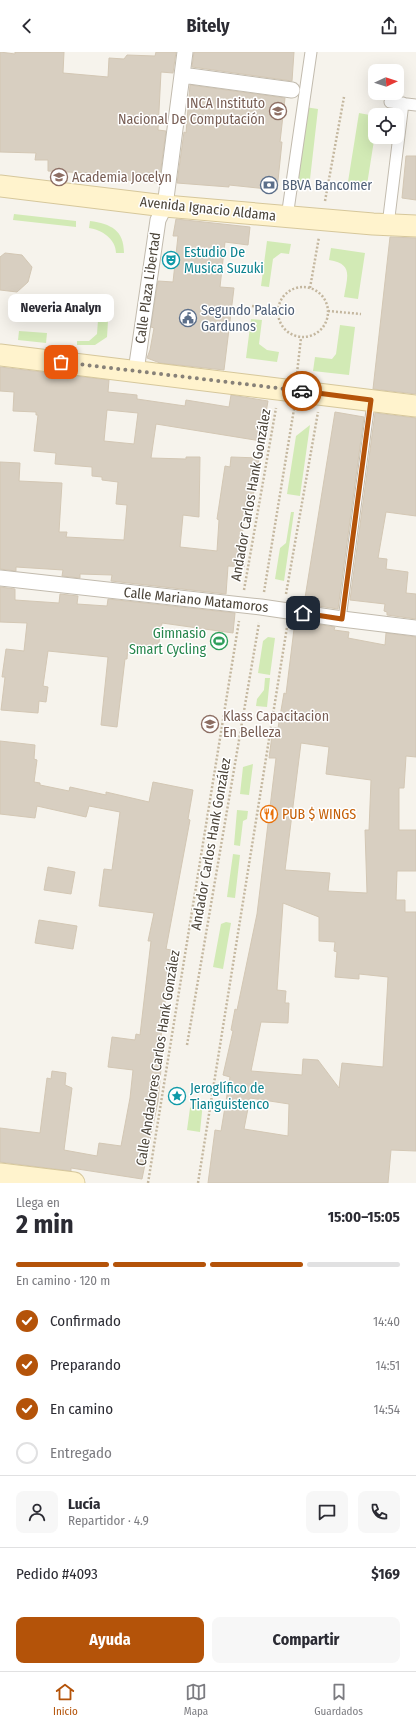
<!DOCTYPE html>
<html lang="es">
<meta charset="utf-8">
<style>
body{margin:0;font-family:"Fira Sans Condensed",sans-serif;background:#f7f7f7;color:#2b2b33;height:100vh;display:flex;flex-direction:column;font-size:15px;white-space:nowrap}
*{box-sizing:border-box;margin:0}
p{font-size:13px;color:#7c7c81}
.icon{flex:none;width:22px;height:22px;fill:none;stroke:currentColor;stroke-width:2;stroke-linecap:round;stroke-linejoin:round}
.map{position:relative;height:1131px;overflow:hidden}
.side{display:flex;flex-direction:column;background:#fff;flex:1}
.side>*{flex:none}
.needle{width:26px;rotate:86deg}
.fabs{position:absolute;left:368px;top:12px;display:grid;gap:8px}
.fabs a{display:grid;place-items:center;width:36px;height:36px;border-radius:8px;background:#fff;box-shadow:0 4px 16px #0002;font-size:20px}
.pin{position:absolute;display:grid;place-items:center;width:34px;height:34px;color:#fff;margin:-17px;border-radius:8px;box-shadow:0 2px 6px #0006}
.courier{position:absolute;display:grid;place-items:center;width:40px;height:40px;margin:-20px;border:3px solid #b45309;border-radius:50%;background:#fff;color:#222;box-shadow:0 1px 5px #0007}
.bubble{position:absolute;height:28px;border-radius:8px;background:#fff;box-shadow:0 4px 16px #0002;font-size:13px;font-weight:700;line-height:28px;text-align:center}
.summary em{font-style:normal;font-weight:700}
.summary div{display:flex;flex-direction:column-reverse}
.summary{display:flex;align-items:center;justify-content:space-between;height:68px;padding:0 16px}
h1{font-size:26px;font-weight:700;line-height:30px}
.bar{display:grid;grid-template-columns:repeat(4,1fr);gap:6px 4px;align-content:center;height:48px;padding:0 16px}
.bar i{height:5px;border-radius:3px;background:#e1e1e2}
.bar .selected{background:#b45309}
.bar p{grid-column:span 4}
.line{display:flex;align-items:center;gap:10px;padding:0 16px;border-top:1px solid #e1e1e2}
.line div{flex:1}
.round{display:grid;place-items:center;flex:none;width:42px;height:42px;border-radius:8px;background:#f7f7f7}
ol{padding:0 16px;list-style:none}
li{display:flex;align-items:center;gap:12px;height:44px}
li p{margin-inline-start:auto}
li .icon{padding:4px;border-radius:50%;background:#b45309;color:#fff;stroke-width:4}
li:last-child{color:#7c7c81}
li i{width:22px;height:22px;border:2px solid #e1e1e2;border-radius:50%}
.button{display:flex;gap:8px;margin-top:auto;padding:8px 16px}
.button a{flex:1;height:46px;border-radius:8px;background:#b45309;color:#fff;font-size:16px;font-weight:700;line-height:46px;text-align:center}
.button a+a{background:#f7f7f7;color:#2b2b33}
header{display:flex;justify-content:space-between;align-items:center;height:52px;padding:0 16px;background:#fff;font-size:18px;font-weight:700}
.tab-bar{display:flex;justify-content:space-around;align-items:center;height:56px;border-top:1px solid #e1e1e2;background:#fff;font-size:11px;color:#7c7c81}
.tab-bar a{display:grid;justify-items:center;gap:2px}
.tab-bar .selected{color:#b45309}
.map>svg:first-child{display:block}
.green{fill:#d2eab5}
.building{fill:#d8cfc1;stroke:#d3c7b4;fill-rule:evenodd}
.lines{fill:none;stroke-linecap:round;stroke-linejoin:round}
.service-casing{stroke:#c2bbae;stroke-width:9}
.pedestrian-casing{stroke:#c2bbae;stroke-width:13}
.minor-casing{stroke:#c2bbae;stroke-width:17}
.secondary-casing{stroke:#d6c79b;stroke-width:23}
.path{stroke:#c4b79f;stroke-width:2.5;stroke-dasharray:2 2;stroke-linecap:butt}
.service{stroke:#fff;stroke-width:7}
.pedestrian{stroke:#fff;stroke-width:11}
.minor{stroke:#fff;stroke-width:15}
.secondary{stroke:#fff3cd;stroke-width:21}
.done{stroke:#878178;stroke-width:4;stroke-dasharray:0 7.2}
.route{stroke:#b45309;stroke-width:5}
.labels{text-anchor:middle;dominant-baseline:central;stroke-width:3;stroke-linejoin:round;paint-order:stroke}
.education-label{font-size:14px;fill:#785e54;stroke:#fff;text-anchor:start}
.service-label{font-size:14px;fill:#4e5e75;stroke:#fff;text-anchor:start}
.street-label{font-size:14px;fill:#4b4439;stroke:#fff}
.culture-label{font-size:14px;fill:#0d838f;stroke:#fff;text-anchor:start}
.leisure-label{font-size:14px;fill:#27864d;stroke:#fff;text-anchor:end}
.food-label{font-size:14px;fill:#c56008;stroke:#fff;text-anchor:start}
</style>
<header><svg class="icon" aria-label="back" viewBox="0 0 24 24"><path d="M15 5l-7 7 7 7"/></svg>Bitely<svg class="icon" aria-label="share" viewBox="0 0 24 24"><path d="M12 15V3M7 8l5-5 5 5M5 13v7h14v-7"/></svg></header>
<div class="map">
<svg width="416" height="1131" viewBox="0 0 416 1131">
<rect width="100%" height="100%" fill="#f6f3ec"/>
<path class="green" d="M305,55L318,57L309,136L297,134Z
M359,61L375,64V82L366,139L347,136Z
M14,162L76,169V175L13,168Z
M90,169C111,172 124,178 124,201H116C116,187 102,178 89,176Z
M267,189L291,192L289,202L281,201L273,207L269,235L261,234Z
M331,196L365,201L358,247L344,245C347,225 354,212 329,208Z
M251,267L262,268L259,292L267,298L279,300L277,310L246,306Z
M98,268L108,269L107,285L95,293H77V289H89L97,282Z
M340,273L355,275L349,323L313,319L315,305L332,307L336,302Z
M19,279L47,281L46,291L18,288Z
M310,373L300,444L287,442L296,384Z
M291,460H294L284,529L275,527L280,496L286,491Z
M268,585L275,586L270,623L258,621L263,589Z
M265,626H270L267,655L256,654L257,647L264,638Z
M253,712L249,743L240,742L243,715Z
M237,758L248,759L247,767L243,769L240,794L234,793Z
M233,802L240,803L235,846L227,845Z
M226,870L231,871L223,917L213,915L221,872Z
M195,1049L203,1050L200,1080L187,1078L190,1056L194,1053Z"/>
<path class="building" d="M0,0L15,2V0H64L63,21L108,25L109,6L124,7L127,3L155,4L156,0H176L173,21L161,20L158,78L166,79L159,131L126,128L127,123L48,119V108H35L36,101L0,100Z
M194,0H294L292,29L192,15Z
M190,33L285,46L280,90H282L277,138L229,133V135L177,131L184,80L186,81Z
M406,104H416V148L402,146Z
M176,167L250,175L248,193L225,190L220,235L234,236L224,318L160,311L147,306L150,298L154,276L151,275L158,229L173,230L178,184H173Z
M390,185L416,186V342L373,337Z
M5,201L22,203L32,215L28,230L17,240L0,238V205Z
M0,315L109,328L108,340L137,343V347L185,354L186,348L229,355L231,343L268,349L261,389L156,372L151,406L186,407V405H200L199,465L183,463L180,495L217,499L219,468L217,467L225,414L230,415L231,405L259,406L253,445H246L242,486H246L244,515L228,514L226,542L111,529L112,523L80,522V526L62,524L63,518L16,515V519L0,517V410L20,411L19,429L62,431L59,480H67L66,485L124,488L127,453L116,452L118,430L102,428V425L92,424V415L55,412L56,401L34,399L38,363H36V360L13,359L14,340L0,339ZM107,358L138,361L134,392L104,389Z
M335,360L364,365L338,557L304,552Z
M375,361L416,366V464L386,460L378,506L387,507L386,517L408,520L406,541L416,542V567L387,563V560L384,559L385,552L350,548Z
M0,535L15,537V548L59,551L60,542L78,544L77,552L107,554L108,547L235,561L233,581L162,571L158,597L128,593L127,607H125L117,675L101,673L108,605L48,599L43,634L48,635L46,650L39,649L38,661L1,658L5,625H2L6,597L24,599L27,571L0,570Z
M295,569L335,575L334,578L349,580L348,586L385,593L386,581L416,585V705L406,704L404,736H399V778H416V819H397L396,848H405V860H416V1099L391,1098L388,1131H208L215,1078L221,1079L230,1025L223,1023L233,979L231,978L235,957L237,958L257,862L276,706H269L273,676H278L284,641L286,642ZM301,691L329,695L326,722L371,728L369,778H365L367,841L328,839L330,821L285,818ZM283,851L319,865V889L335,890L334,899L337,900L335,925L359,927V922L388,925L383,1015L342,1011L339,1036L318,1008L303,1007L302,1023L251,1019L261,970L288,971L289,951H285L286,939L277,938ZM250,1046L289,1052L288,1084L244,1077Z
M0,689L35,693L34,707L37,708L34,730L40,731V733L69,739L70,735L106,743V740L149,750L153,730L193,738L188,767L190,768L166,897L171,898L161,985H164L158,1049L142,1127L71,1116V1119L0,1110V1076L40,1081L47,1026L51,1027L52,1019L66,1021L65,1033L72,1036L64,1098L97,1104L99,1091L121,1094L130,1046L133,1018L108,1015L112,985L135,988L136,982L140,983L151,889H148L154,861L99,854L104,817L112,818L120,760L89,754L86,765L37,754L35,766L0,762Z
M48,815L75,820L71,842L44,838Z
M39,868L77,874L73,897L35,891Z"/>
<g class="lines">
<g class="service-casing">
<path id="service" d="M342,567L371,351"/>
</g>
<g class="pedestrian-casing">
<path id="pedestrian" d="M390,50L416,53
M287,165L311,0
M388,173L403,51"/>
</g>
<g class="minor-casing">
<path id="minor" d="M182,23L292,38
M136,319L158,168L165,154L185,0
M0,526L261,555L342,567L416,576"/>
</g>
<g class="secondary-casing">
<path id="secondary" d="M0,134L165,154L373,172L416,174
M0,303L416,354
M0,1122L74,1131"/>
</g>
<path class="path" d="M325,149L344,45
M278 260a25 25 0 1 1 50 0a25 25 0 1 1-50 0Z
M310,236L319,185
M252,254L278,258
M328,259L361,262
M297,321L301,286
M244,538L276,356
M264,540L294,357
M286,542L318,360
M187,993L259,571
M148,1131L239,569
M198,1131L287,575"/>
<use href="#service" class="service"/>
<use href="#pedestrian" class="pedestrian"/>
<use href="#minor" class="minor"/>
<use href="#secondary" class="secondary"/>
</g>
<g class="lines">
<path class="done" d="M61,310L302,339"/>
<path class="route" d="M302,339L371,348L342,567L303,561"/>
</g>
<defs>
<g id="university-ring" transform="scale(0.9)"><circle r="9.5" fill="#fff" stroke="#8d6e63" stroke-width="1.5"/><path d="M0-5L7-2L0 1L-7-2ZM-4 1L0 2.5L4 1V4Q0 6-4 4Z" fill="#8d6e63"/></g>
<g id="bank-ring" transform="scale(0.9)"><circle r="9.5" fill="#fff" stroke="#5c6f8a" stroke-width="1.5"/><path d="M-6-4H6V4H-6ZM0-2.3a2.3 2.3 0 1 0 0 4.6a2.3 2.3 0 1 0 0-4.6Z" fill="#5c6f8a"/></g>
<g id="theatre-ring" transform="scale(0.9)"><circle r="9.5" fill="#fff" stroke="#0f9aa8" stroke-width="1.5"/><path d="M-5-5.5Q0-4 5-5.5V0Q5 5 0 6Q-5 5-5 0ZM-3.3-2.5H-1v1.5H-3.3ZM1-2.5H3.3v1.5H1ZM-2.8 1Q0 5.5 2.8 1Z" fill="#0f9aa8"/></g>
<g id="civic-ring" transform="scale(0.9)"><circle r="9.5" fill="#fff" stroke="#5c6f8a" stroke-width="1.5"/><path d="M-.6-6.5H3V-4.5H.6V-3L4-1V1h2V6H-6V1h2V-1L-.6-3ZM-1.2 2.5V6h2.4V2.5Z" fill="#5c6f8a"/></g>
<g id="stadium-ring" transform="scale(0.9)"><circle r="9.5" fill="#fff" stroke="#2e9e5b" stroke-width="1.5"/><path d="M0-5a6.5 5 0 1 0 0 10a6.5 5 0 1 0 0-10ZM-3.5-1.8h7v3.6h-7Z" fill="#2e9e5b"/></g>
<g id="restaurant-ring" transform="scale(0.9)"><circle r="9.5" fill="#fff" stroke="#e8710a" stroke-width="1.5"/><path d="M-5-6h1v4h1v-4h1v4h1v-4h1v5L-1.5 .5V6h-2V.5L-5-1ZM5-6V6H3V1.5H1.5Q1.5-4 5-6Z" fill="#e8710a"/></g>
<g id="sight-ring" transform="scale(0.9)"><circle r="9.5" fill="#fff" stroke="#0f9aa8" stroke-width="1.5"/><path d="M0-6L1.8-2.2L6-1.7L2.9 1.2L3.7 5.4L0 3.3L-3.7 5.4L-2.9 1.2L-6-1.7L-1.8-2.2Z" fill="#0f9aa8"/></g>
</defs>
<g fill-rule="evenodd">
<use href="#university-ring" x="278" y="59"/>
<use href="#university-ring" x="59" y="125"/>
<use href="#bank-ring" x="269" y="133"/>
<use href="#theatre-ring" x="171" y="208"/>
<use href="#civic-ring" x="188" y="266"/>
<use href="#stadium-ring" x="219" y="589"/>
<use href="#university-ring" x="210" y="672"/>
<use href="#restaurant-ring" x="269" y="762"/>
<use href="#sight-ring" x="177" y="1044"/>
</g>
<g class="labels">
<g class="education-label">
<text x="265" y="51" text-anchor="end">INCA Instituto<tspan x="265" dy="16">Nacional De Computación</tspan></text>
<text x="72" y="125">Academia Jocelyn</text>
<text x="223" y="664">Klass Capacitacion<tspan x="223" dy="16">En Belleza</tspan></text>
</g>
<g class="service-label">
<text x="282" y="133">BBVA Bancomer</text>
<text x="201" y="258">Segundo Palacio<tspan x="201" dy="16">Gardunos</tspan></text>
</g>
<g class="street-label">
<text transform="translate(208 157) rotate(6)">Avenida Ignacio Aldama</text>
<text transform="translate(148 236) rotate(-82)">Calle Plaza Libertad</text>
<text transform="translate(251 443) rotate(-80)">Andador Carlos Hank González</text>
<text transform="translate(196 548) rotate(6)">Calle Mariano Matamoros</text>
<text transform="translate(211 792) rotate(-80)">Andador Carlos Hank González</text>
<text transform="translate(158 1006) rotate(-81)">Calle Andadores Carlos Hank González</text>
</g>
<g class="culture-label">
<text x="184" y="200">Estudio De<tspan x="184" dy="16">Musica Suzuki</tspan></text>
<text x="190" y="1036">Jeroglífico de<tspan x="190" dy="16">Tianguistenco</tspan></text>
</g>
<g class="leisure-label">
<text x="206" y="581">Gimnasio<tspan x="206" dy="16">Smart Cycling</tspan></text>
</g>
<g class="food-label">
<text x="282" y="762">PUB $ WINGS</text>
</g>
</g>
</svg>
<div class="fabs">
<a><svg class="needle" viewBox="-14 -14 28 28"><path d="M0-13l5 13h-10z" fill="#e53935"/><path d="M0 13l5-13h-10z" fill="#7c7c81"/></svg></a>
<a><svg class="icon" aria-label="locate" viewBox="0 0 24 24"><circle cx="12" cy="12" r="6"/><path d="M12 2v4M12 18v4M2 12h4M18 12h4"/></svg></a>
</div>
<div class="pin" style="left:61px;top:310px;background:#ea580c"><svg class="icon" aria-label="bag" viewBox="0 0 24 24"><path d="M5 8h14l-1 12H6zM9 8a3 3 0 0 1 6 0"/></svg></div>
<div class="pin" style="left:303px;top:561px;background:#1f2937"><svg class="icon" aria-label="home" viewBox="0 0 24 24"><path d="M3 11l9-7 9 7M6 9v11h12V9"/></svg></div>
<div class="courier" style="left:302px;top:339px"><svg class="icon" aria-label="car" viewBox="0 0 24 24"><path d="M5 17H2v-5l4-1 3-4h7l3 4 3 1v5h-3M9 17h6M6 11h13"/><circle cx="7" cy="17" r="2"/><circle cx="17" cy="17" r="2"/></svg></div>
<div class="bubble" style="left:8px;top:242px;width:106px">Neveria Analyn</div>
</div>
<section class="side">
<div class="summary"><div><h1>2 min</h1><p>Llega en</p></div><em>15:00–15:05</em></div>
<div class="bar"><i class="selected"></i><i class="selected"></i><i class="selected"></i><i></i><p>En camino · 120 m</p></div>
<ol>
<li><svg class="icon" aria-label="check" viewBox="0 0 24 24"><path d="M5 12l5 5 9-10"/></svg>Confirmado<p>14:40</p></li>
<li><svg class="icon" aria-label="check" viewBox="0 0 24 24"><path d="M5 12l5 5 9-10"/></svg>Preparando<p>14:51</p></li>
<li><svg class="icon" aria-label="check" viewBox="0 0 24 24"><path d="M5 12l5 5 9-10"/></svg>En camino<p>14:54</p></li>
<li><i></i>Entregado</li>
</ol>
<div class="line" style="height:72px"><a class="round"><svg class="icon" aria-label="person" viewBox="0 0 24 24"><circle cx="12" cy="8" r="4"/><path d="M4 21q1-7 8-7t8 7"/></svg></a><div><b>Lucía</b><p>Repartidor · 4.9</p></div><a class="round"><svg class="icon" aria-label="chat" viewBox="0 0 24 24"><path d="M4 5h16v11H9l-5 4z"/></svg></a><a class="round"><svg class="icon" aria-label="phone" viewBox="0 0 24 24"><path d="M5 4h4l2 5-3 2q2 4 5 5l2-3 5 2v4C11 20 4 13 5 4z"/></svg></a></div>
<div class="line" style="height:52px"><div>Pedido #4093</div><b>$169</b></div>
<div class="button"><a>Ayuda</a><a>Compartir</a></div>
</section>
<nav class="tab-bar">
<a class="selected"><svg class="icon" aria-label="home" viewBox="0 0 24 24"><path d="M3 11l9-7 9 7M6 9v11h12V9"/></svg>Inicio</a>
<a><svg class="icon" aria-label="map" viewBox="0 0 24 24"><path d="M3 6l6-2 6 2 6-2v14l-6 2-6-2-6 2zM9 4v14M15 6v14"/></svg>Mapa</a>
<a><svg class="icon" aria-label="saved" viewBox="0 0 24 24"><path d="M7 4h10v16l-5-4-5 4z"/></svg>Guardados</a>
</nav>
